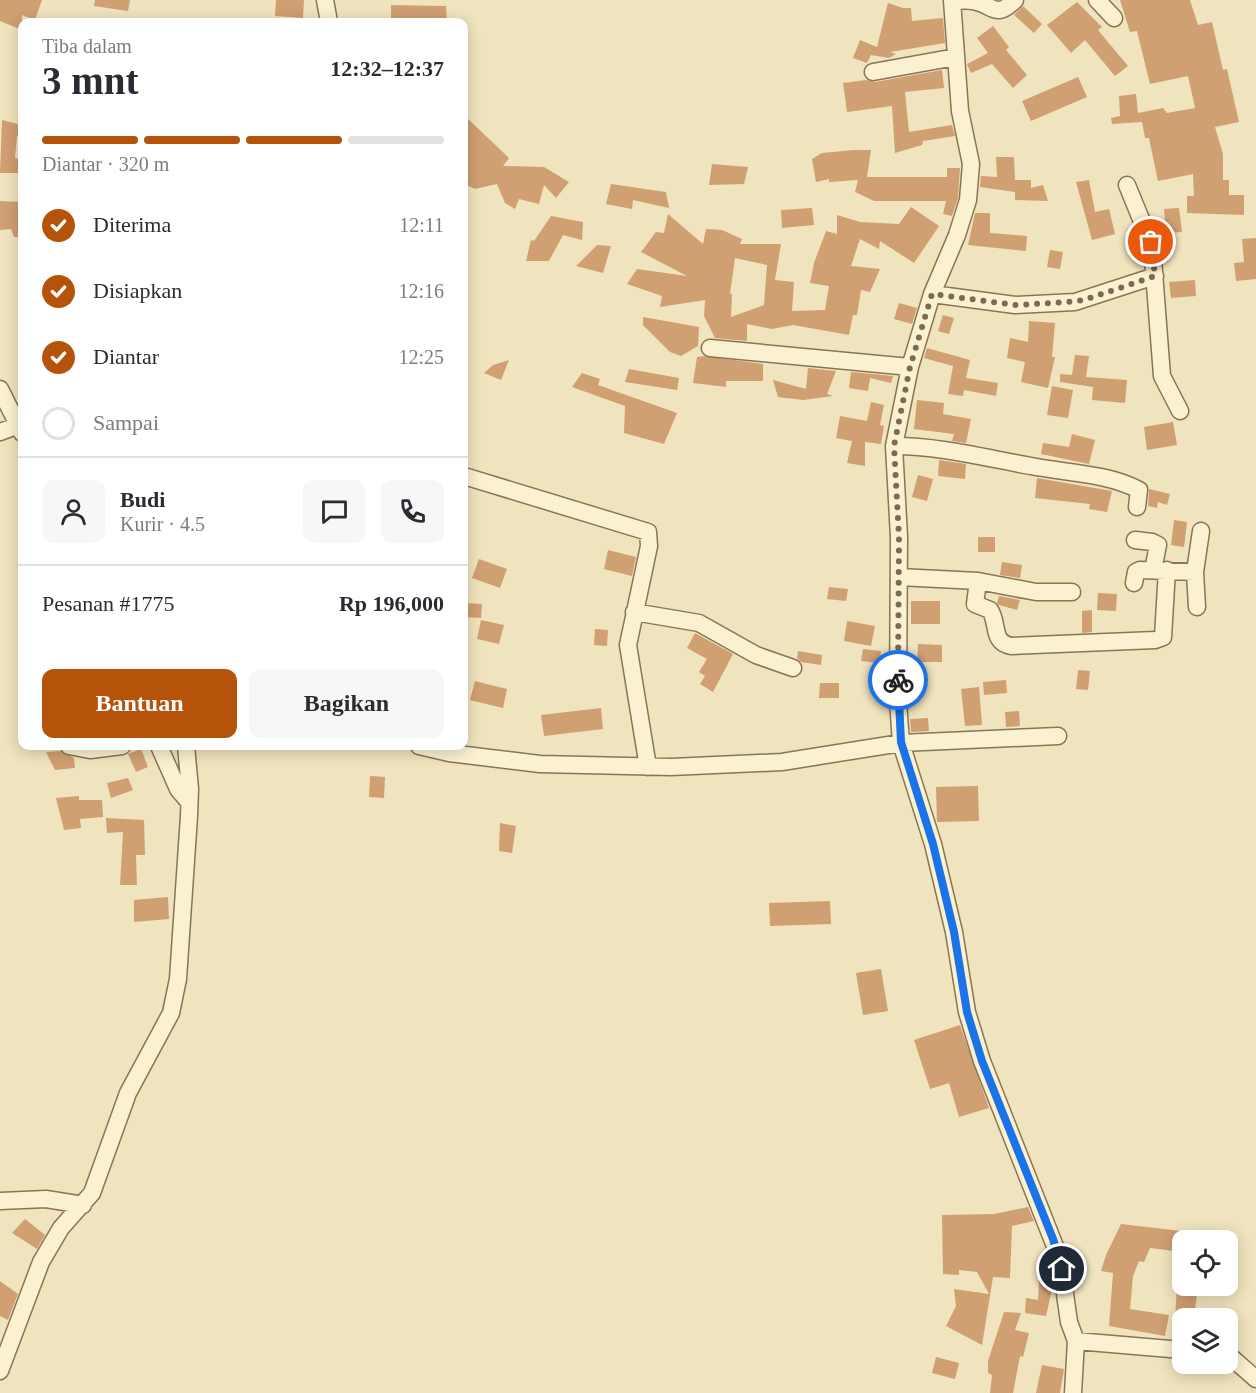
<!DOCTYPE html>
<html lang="id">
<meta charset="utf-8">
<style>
body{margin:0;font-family:Georgia,serif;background:#f7f7f7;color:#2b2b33;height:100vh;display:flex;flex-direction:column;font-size:22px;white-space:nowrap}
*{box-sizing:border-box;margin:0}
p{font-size:20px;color:#7c7c81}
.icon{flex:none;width:33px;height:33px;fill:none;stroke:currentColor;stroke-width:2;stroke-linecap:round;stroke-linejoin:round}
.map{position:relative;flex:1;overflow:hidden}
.side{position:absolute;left:18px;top:18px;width:450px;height:732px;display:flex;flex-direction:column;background:#fff;border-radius:12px;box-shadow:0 3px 15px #0003}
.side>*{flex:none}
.buttons{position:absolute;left:1172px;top:1230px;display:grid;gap:12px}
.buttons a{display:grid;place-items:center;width:66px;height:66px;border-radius:12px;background:#fff;box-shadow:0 3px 15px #0003;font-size:30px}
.pin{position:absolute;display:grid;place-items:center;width:51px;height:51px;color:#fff;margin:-26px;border:3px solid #fff;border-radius:50%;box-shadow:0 2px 6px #0007}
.courier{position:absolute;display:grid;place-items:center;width:60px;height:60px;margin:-30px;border:4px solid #1a73e8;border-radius:50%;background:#fff;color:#222;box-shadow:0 2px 8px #0007}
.headline em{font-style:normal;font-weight:800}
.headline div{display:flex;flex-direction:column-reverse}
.headline{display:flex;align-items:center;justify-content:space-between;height:102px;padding:0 24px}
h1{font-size:39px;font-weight:800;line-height:45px}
.bar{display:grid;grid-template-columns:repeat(4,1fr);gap:9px 6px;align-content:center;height:72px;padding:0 24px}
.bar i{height:8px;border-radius:4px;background:#e1e1e2}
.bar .active{background:#b45309}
.bar p{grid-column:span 4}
.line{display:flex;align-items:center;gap:15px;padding:0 24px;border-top:2px solid #e1e1e2}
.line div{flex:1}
.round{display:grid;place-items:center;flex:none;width:63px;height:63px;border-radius:12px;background:#f7f7f7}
ol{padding:0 24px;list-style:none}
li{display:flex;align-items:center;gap:18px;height:66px}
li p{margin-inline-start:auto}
li .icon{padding:6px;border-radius:50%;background:#b45309;color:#fff;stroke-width:4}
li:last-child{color:#7c7c81}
li i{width:33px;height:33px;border:3px solid #e1e1e2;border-radius:50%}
.action{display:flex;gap:12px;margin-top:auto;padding:12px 24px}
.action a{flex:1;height:69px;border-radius:12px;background:#b45309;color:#fff;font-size:24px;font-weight:800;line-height:69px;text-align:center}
.action a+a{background:#f7f7f7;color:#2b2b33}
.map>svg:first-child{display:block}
.building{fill:#d09f72;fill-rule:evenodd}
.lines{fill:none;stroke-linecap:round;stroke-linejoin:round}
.minor-casing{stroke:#897456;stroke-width:19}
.minor{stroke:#faf1d1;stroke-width:16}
.done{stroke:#786c54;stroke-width:6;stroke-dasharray:0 10.8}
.route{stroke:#1a73e8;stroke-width:8}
</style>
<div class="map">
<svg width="1256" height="1393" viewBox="0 0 1256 1393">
<rect width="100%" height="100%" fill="#f0e4be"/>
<path class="building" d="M0,0H42L35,20L22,15V30L0,21Z
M95,0H130L128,11L94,6Z
M276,0H304L303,18L275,16Z
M1120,0H1190L1198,25L1212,22L1223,70L1227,69L1239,122L1215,127L1223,154V180H1229V195H1244V215L1187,213V196H1194L1193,174L1158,181L1149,138H1145L1142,122L1112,124L1111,118L1120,116L1119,96L1136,94L1138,113L1163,108L1167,113L1195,108L1188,76L1150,84L1137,31L1130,32Z
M1077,2L1102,27L1098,30L1128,66L1115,76L1085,40L1071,53L1047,25Z
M888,3L903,8H911L912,21L943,18L945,43L890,52L896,54L889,58L871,55L867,63L853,58L860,40L877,47Z
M391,5L446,6L447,22H391Z
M1023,6L1042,24L1034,33L1014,15Z
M993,26L1009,47L1006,50L1027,75L1013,88L992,64L971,73L967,64L988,53L977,38Z
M942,70L944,88L905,92L909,132L952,125L955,136L923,141L922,145L895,153L892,106L847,112L843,83L866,80L875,82Z
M1078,77L1087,97L1031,121L1022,101Z
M464,115L509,158L503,166L544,167L569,182L556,198L544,185L539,204L519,199L515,209L505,203L497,184L475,189L464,184Z
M2,120L22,125L19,136H17L15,158L20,159L21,173H0Z
M854,150H871L867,177H947V168H960L958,198L952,216L943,214L946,201H874L855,192L858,180L829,182V179L816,182L812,159L822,153Z
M996,157H1014L1015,180H1031V188L1043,185L1048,201L1015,200V192L980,187L981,176L997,177Z
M712,164L748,167L744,184L709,185Z
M1089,180L1095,212L1109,209L1115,234L1092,240L1076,182Z
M611,184L666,192L669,208L633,200L632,209L606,204Z
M0,201L22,202V237H14L11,229L0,230Z
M911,207L939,226L914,263L880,241L879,249L860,239L851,266L880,269L870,292L861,290L857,315H853L849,335L793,325L772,329L747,324V341L715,338L704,316L705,300L660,307L662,296L627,284L637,269L687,276L641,252L656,232L664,233L668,214L703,244L706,229L722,230L742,239L740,244H781L775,280L794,282L792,311L825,310L829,286L810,283L814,263L826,231L837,234V215L860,222L899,224ZM735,258L767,265L764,305L731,317L732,294H730Z
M812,208L814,225L782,228L781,210Z
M1179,208L1182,232L1166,233L1164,209Z
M975,213H990V233L1027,236L1026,251L968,245Z
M551,216L583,222L582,240L563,235L549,261H526L531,240L534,241Z
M1256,238V279L1236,281L1234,263L1244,262L1242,239Z
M597,245L611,246L603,273L576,266Z
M1050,250L1063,252L1060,269L1047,267Z
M1195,280L1196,296L1171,298L1169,282Z
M899,303L917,308L912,324L894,319Z
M943,315L954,318L949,334L938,331Z
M643,317L699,327L698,346L681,356L670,352L643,325Z
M1029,321L1055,323L1052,357H1055L1048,388L1021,382L1025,362L1007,358L1010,338L1028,342Z
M927,348L970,360L966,378L998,383L996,396L964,390L963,396L948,394L953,366L924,358Z
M1075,355L1089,356L1086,377L1127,380L1125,403L1092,400L1093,387L1060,382V374L1072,375Z
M704,356L763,364V381H726V387L693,383L697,357Z
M509,360L501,380L484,373L493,365Z
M808,368L836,371L827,394L833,396L803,400L778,397L773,380L806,389Z
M629,369L679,378L677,390L625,382Z
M851,372L893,376L891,383L870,378L868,391L849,388Z
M582,373L600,379L598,385L677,413L664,444L624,433L625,406L572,387Z
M1052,386L1073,390L1068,418L1047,415Z
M917,400L944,403L943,414L971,419L966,443L952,441L954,434L914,429Z
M871,402L884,405L880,425L884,426L881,444L865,442V466L847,463L852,441L836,438L840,416L867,421Z
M1173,422L1177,445L1147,450L1144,427Z
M1072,434L1095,440L1089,464L1041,454L1043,443L1069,447Z
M939,460L966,464L965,479L938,476Z
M918,475L933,479L927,501L912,497Z
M1037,478L1112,491L1107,512L1089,509L1090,504L1035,498Z
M1149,489L1170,494L1167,505L1158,502L1157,508L1148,506Z
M1174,520L1187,522L1184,547L1171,545Z
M978,537H995V552H978Z
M608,550L636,557L632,576L604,569Z
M479,559L507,569L500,588L472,578Z
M1002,562L1022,565L1020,578L1000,575Z
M829,587L848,589L846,601L827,599Z
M1098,593L1117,594L1116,611L1097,610Z
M999,596L1020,600L1017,610L999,605L997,603Z
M911,601H940V624H911Z
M464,603L482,604L481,618L464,617Z
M1092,610V632L1082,633V611Z
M481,620L504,625L499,644L477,639Z
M847,621L875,626L871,646L844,641Z
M595,629L608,630L607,646L594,645Z
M695,633L733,654L713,692L700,684L705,676L699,672L707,659L687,648Z
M918,644L942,645V662H917Z
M863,649L881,651L880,663L861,661Z
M798,651L822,655L821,665L801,662L797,658Z
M1078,670L1090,671L1088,690L1076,689Z
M1006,680L1007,693L984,695L983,682Z
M475,681L507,689L503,708L470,700Z
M820,683H839V698H819Z
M979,687L982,725L965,726L961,689Z
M601,708L603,729L544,736L541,715Z
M1019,711L1020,726L1006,727L1005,712Z
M928,718L929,731L911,732L910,719Z
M141,749L148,767L136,772L128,754Z
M60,751L74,758L75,768L55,770L46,752Z
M370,776L385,777L384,798L369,797Z
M128,778L133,790L111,798L107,783Z
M978,786L979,821L937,822L936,787Z
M79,796V800H102L103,817L80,819L81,828L64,830L56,798Z
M106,818L144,820L145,855H136L137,885H120L123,832L107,833Z
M500,823L516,826L512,853L499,851Z
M168,897L169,919L134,922V900Z
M830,901L831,924L770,926L769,903Z
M881,969L888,1011L863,1015L856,973Z
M960,1025L989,1108L959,1117L949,1083L930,1089L914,1040Z
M1028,1207L1034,1221L1012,1226L1010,1278L993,1277L982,1345L946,1326L956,1306L954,1289L989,1294L977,1272L959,1270V1275L943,1274L942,1215L994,1214Z
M25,1219L45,1235L37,1249L12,1233Z
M1121,1224L1207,1234L1206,1240H1182V1252L1150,1248L1144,1262L1139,1261L1133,1276L1130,1309L1169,1315L1165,1336L1109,1326L1113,1273L1101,1271L1106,1255Z
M1040,1268L1051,1269L1053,1285L1046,1316L1025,1313L1026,1298L1038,1300Z
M0,1281L18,1294L8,1320L0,1316Z
M1177,1286H1198L1194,1318H1175Z
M1004,1312L1021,1313L1015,1330L1029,1333L1023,1357L1020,1356L1013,1393H990L992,1375L988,1373V1361Z
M936,1357L959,1363L955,1379L932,1373Z
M1042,1365L1064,1369L1060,1393H1036Z"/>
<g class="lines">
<g class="minor-casing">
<path id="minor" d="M325,0L329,22
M952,0L960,111L971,164L968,200L957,235L932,294L910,367L894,446L899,537L898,701L901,743L933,844L954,932L967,1012L982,1061L1060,1259L1069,1322L1076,1341
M1097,0L1114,18
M952,1C959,1 966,0 972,1C993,3 994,21 1015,0
M873,72L956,57
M1127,185L1152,246L1162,376L1180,411
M932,294L1015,305L1075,302L1155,276
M710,348L910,367
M0,389L22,433
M0,432L19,425
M894,446C941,446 985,458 1031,466C1066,473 1107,473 1139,490L1137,507
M464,476L648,532L649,546L628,645L648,767
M1135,540L1152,542L1158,545L1153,570
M899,577L978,581L1036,592H1072
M978,581L975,604L990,610C999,624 991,642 1011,646L1155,640L1163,637L1167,570
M1134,583L1136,572L1140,570L1195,572
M1197,607L1195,572L1201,531
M634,612L699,623L756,655L793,668
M69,746L90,750L122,746
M159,746L178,789L189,802
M419,746L449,753L540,764L671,767L782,762L901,743L1058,736
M0,1201L46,1199L83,1205
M1227,1357L1232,1358L1256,1379
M0,1371L41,1262L61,1228L92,1193L128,1093L171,1013L178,979L189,816L190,789L186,746
M1073,1393L1076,1341L1182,1350"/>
</g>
<use href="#minor" class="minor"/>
</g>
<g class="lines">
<path class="done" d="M898,680L899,537L894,446L910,367L932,294L1016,305L1068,302L1084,300L1155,276L1151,242"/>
<path class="route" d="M898,680L901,742L933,844L954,932L967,1012L982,1061L1053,1239L1062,1269"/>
</g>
</svg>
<div class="buttons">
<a><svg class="icon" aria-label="locate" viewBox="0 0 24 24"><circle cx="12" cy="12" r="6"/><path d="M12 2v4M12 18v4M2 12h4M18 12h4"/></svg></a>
<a><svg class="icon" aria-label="layers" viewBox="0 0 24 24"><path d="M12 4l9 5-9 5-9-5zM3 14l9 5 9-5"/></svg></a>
</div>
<div class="pin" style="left:1151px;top:242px;background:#ea580c"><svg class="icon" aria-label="bag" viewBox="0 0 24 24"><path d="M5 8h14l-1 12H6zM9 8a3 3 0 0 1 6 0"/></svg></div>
<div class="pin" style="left:1062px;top:1269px;background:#1f2937"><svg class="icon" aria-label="home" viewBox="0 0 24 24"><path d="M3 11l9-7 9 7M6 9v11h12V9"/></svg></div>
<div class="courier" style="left:898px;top:680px"><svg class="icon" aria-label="bike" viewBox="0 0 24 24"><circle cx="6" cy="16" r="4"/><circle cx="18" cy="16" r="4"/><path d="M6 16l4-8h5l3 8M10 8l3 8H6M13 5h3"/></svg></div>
<section class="side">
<div class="headline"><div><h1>3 mnt</h1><p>Tiba dalam</p></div><em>12:32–12:37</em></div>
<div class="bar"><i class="active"></i><i class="active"></i><i class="active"></i><i></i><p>Diantar · 320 m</p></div>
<ol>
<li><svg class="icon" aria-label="check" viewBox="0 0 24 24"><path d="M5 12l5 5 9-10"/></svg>Diterima<p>12:11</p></li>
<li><svg class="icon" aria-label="check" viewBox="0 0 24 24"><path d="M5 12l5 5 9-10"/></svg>Disiapkan<p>12:16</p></li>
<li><svg class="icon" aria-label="check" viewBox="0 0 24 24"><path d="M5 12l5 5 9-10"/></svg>Diantar<p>12:25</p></li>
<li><i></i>Sampai</li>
</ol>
<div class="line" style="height:108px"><a class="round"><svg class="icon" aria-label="person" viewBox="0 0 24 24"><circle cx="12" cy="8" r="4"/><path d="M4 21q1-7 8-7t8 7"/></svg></a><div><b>Budi</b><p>Kurir · 4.5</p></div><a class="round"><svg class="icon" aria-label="chat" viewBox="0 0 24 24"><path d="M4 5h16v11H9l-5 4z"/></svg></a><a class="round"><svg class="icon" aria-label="phone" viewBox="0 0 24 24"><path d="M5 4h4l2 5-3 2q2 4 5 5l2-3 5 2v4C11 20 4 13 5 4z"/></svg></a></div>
<div class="line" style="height:78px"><div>Pesanan #1775</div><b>Rp 196,000</b></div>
<div class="action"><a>Bantuan</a><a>Bagikan</a></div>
</section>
</div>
